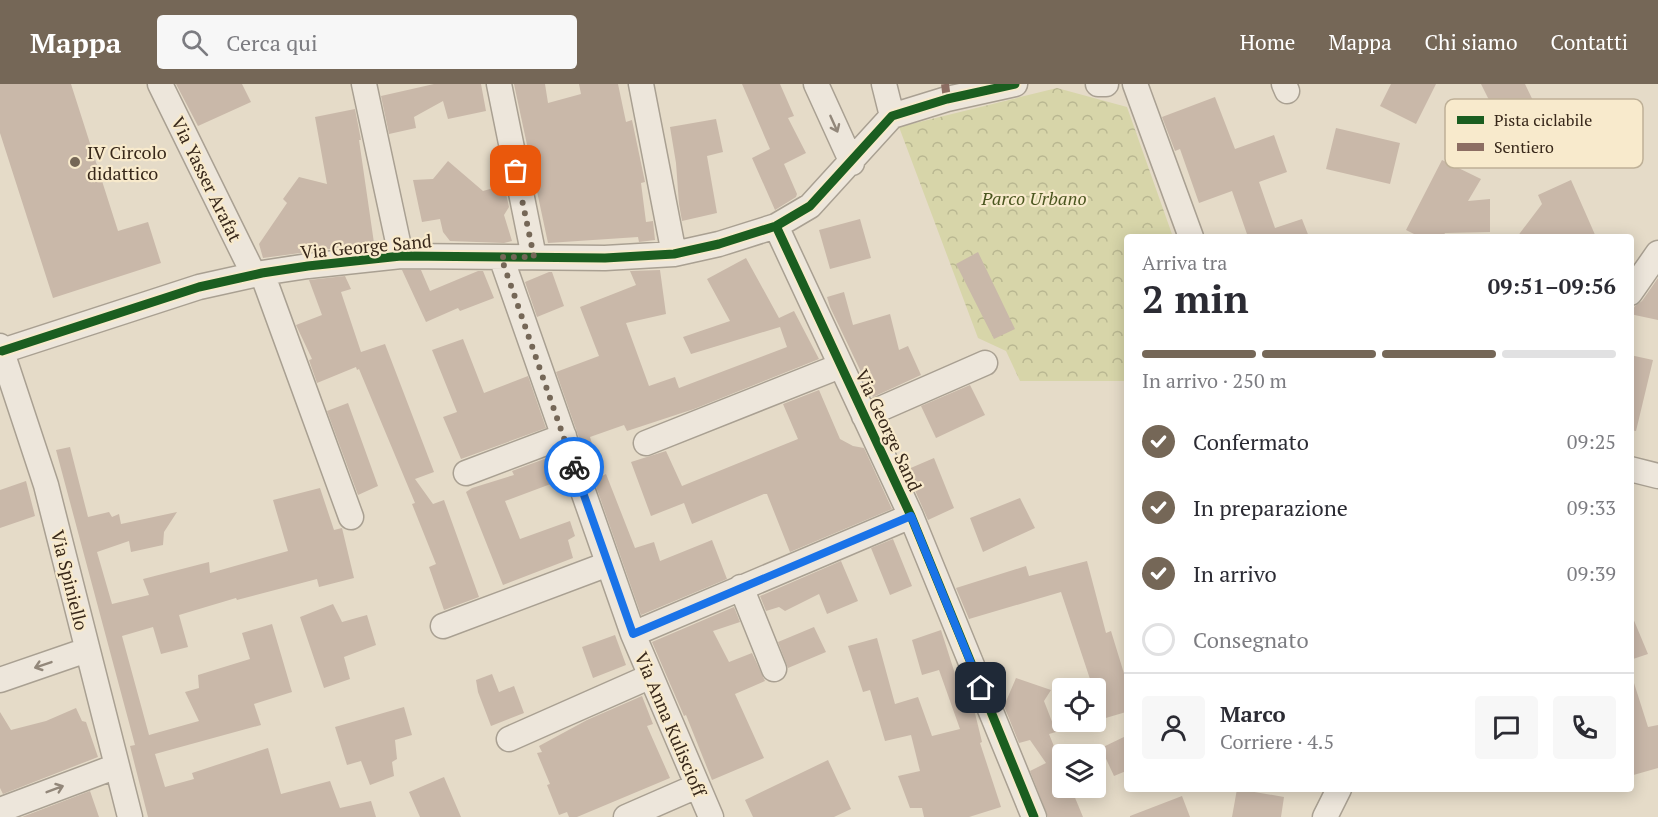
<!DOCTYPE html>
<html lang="it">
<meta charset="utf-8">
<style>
body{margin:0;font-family:"PT Serif",serif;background:#f7f7f7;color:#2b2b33;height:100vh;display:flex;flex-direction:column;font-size:22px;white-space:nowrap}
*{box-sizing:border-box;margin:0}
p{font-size:20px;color:#7c7c81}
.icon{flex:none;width:33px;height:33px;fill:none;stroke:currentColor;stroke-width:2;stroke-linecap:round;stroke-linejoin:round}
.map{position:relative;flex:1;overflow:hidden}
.side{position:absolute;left:1124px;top:150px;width:510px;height:558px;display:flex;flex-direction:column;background:#fff;border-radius:6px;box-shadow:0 3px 15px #0003}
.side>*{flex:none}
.tools{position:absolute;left:1052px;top:594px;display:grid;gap:12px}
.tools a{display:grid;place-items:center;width:54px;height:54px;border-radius:6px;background:#fff;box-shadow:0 3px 15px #0003;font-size:30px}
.pin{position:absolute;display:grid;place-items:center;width:51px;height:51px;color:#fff;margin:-26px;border-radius:12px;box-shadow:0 3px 9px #0006}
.courier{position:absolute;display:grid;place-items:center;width:60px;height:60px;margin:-30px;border:4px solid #1a73e8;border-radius:50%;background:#fff;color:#222;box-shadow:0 2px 8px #0007}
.headline em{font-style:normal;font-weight:600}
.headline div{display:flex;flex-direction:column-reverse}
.headline{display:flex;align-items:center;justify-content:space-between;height:102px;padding:0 18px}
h1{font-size:39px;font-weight:600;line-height:45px}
.bar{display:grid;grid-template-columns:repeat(4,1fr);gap:9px 6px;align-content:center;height:72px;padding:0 18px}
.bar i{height:8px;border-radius:4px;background:#e1e1e2}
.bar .active{background:#756757}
.bar p{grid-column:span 4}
.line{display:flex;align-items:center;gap:15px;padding:0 18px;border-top:2px solid #e1e1e2}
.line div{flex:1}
.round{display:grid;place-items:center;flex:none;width:63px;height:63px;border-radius:6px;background:#f7f7f7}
ol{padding:0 18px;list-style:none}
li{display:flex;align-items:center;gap:18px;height:66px}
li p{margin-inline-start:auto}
li .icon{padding:6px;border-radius:50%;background:#756757;color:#fff;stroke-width:4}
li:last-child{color:#7c7c81}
li i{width:33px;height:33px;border:3px solid #e1e1e2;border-radius:50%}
header{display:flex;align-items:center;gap:36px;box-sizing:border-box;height:84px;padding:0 30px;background:#756757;color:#fff}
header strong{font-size:28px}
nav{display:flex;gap:33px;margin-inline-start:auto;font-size:21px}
.search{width:420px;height:54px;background:#f7f7f7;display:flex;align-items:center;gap:15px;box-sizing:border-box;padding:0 21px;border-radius:6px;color:#7c7c81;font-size:22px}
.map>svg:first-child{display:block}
.park{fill:url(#park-crowns)}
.building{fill:#c9b8a9}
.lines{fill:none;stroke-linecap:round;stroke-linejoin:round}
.minor-casing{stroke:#a9a092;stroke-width:27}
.minor{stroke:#ede6db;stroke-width:24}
.quiet{stroke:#8d6e63;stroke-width:8;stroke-dasharray:15 8;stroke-linecap:butt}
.cycleway-casing{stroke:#f8eacc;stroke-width:13}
.cycleway{stroke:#1b5e20;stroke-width:9}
.oneway{stroke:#92877a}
.done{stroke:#756757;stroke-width:6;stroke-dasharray:0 10.8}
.route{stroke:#1a73e8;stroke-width:8}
.poi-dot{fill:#756757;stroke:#f8eacc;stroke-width:2}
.labels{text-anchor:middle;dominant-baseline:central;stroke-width:4.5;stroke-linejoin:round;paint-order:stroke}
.poi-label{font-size:18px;fill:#38281a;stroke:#f8eacc;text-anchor:start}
.street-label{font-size:18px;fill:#38281a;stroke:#f8eacc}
.park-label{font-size:18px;font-style:italic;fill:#4a561f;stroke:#f8eacc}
.key{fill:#f8eacc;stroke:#beb097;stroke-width:1.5}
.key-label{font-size:16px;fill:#38281a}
</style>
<header>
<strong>Mappa</strong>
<div class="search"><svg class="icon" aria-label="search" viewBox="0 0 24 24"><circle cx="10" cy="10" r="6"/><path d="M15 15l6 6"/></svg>Cerca qui</div>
<nav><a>Home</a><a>Mappa</a><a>Chi siamo</a><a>Contatti</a></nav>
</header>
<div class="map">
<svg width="1658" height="733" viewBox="0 0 1658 733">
<defs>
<pattern id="park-crowns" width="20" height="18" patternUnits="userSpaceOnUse" patternTransform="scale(1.5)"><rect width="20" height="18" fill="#d7d5a9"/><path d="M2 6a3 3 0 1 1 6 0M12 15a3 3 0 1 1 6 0" fill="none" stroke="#b9b791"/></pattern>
</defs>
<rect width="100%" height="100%" fill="#e5dbc8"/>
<path class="park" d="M1057,4L1127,23L1173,153H1126V297H1020L1006,267L978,254L899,43Z"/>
<path class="building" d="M0,0H71L118,147L148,138L161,179L53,214L0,49Z
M176,0H242L251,18L198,42Z
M434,0H481L486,27L448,35L443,17L414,33L416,44L389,50L381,12Z
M514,0H545L548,19L581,10L579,0H618L626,38L632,36L645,98L641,99L646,138L653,137L655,156L639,158L638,153L548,159Z
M742,0H780L794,32L788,34L806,69L784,80L797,110L796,113L775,126L752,74L770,65Z
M1391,0H1436L1416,40L1380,22Z
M1481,0H1525L1550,52L1519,68L1515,58L1464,55L1466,23L1493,24Z
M1215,13L1235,65L1274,51L1287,88L1259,98L1275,144L1302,135L1309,153H1248L1232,107L1199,119L1180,65L1175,67L1162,33Z
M355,25L361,56H359L374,159L263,174L259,160L287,119L283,115L299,93L327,100L315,33Z
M716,35L723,68L707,72L717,129L682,137L679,120L676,79L670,43Z
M1336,44L1400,59L1390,100L1326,85Z
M1442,76L1481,95L1468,117L1490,115V148L1445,149L1443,153H1420L1406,146Z
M448,77L483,107L504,101L509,123L504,131L512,157L504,159L450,157L443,148L440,135L422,138L413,96L433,95Z
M1571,96L1596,153H1517L1542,120L1538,111Z
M860,135L871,174L830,185L819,146Z
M978,168L1015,245L994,255L956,180Z
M746,174L779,234L794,227L819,275L694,325L627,347L624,341L590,353L602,392L606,390L635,464L654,458L660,477L712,456L727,495L641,531L556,288L599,272L580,223L636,201L630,187L660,186L666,230L626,239L649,302L675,293L679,304L787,263L780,243L691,270L683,253L730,237L707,195Z
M402,186H421L430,207L478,187H483L494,214L460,227L458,224L426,238Z
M549,188H552L564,222L537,233L525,198Z
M345,192L351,205L341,208L361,268L385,260L434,388L415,395L433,420L444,416L479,513L444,526L429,483L436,480L412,420L415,419L359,285L357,286L356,283L317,299L309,276L312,275L296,241L322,231L309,196Z
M1658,194V236L1630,230L1635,222L1642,217Z
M844,208L853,241L890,230L899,266L908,262L921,291L873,313L830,223L827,213Z
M463,255L484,309L528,292L546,344L461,375L443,333L457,328L432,266Z
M1630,271L1653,276L1636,347L1630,346Z
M970,301L985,331L936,354L921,322Z
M819,306L840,355L853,362L864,364L892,425L790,468L767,410H764L692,440L684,419L651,432L631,378L666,367L682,402L798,355L783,320Z
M348,319L378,402L358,411L327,327Z
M70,363L88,433L109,428L112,433L119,430L121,440L177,428L164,448L163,461L131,468L129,457L97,468L112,520L149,511L143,495L209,478L210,489L288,467L273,416L320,404L334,446L342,444L354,494L319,503L317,495L237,516L236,514L179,531L188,563L161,570L153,543L122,552L149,651L199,637L185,608L199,604L198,591L250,575L242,549L272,540L292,608L254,620L261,641L155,670L165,703L194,695L192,689L268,664L281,710L330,697L340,724L371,717L376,733H148L130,662L135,661L56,366Z
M555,371L564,395L505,417L520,455L570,437L575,452L568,456L573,474L503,501L466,408L472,404L514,391L512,387Z
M934,374L954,424L928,436L906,386Z
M26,397L35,432L0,444V406Z
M1020,414L1035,444L983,468L970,434Z
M893,455L912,502L890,511L871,464Z
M841,477L858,517L827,530L819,510L785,527L779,523L766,527L760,512Z
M1087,477L1106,549L1111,547L1126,596V628L1099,636L1095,604H1093L1061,508L969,535L956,504L1026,482L1029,492Z
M333,520L342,538L367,531L376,561L344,573L350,595L324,604L300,533Z
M734,523L740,538L713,547L729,578L752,569L765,597L735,610L764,674L712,696L686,631L684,632L652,558Z
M1630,527L1648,570L1630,576Z
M814,543L826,568L788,584L778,558Z
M941,546L956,593L961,591L973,621L982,658L980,659L1001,723L969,733H924L922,724H910L898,692L920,687L911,651L885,657L870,606L863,608L848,562L877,554L895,620L918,613L932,652L960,645L939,586L922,591L912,556Z
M615,551L626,581L593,594L582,563Z
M492,590L499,608L514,602L524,629L491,642L478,608L476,596Z
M1016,594L1051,606L1044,617L1056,648L1049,650L1062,682V704H1071L1083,733H1048L1030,687L1046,679L1030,656L1019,659L1004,622Z
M1634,599L1648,643L1658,641V684L1630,692V600Z
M642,612L653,640L647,642L670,694L577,733H569L567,728L559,731L547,701L550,700L537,669L542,668L539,662L587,636Z
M404,623L412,651L395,656L397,675L392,678L394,692L370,701L361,677L347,681L335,643Z
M76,624L82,637L86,638L98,673L3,710L0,704V628L11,646L46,637Z
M1126,652V687L1114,692L1101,664Z
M828,676L851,725L834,733H753L745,716Z
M444,693L461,733H420L409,708Z
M1237,705L1284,713L1281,733H1232Z
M90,707L99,733H22Z
M1182,712L1190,733H1130V732Z"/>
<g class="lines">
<g class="minor-casing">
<path id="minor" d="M160,0L254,191
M364,0L401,172
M499,0L534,173
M641,0L674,170
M816,0L852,79
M884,0L892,32
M1098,0H1106
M1135,0L1191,153
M1284,0L1287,7
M776,142L911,432L1034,733
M501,173L633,550L711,733
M262,189L351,433
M1630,209L1658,169
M0,262L46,401L130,733
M2,267L199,203L262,189L308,182L401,172L605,174L674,170L719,160L776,142L810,122L892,32L947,15L1015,0
M864,332L985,279
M646,359L840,282
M1630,385L1658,392
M466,389L564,352
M741,503L774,585
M443,542L608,480
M633,550L911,432
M0,596L87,566
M509,655L649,593
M0,726L117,682
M626,733L697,702
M1325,733L1339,705"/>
</g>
<use href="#minor" class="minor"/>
<path class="quiet" d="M945,0L947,15"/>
<g class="cycleway-casing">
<path id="cycleway" d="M776,142L911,432L1034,733
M2,267L199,203L262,189L308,182L401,172L605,174L674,170L719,160L776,142L810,122L892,32L947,15L1015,0"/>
</g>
<use href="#cycleway" class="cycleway"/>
</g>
<defs><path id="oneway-shaft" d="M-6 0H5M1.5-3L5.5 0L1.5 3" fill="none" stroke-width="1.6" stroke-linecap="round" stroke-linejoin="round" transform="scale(1.5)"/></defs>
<g class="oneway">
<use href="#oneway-shaft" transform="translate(834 40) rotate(66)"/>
<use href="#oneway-shaft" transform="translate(43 581) rotate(161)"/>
<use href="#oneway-shaft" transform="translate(55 705) rotate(-21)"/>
</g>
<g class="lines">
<path class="done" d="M516,87L534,173H501L574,383"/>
<path class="route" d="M574,383L633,550L911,432L981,604"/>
</g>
<circle class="poi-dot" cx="75" cy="78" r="6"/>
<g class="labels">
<g class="poi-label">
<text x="87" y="68">IV Circolo<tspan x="87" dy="21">didattico</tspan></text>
</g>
<g class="street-label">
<text transform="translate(207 95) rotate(64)">Via Yasser Arafat</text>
<text transform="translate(366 162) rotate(-5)">Via George Sand</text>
<text transform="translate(889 346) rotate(65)">Via George Sand</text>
<text transform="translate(70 496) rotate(76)">Via Spiniello</text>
<text transform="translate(671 640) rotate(67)">Via Anna Kuliscioff</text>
</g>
<g class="park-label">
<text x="1034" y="114">Parco Urbano</text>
</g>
</g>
<rect x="1445" y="15" width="198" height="69" rx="9" class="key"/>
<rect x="1457" y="32" width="27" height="8" fill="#1b5e20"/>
<rect x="1457" y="59" width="27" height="8" fill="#8d6e63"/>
<g class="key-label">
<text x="1494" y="42">Pista ciclabile</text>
<text x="1494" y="69">Sentiero</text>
</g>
</svg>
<div class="tools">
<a><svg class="icon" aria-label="locate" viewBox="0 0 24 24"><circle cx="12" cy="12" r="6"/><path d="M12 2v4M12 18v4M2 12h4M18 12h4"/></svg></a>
<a><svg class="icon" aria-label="layers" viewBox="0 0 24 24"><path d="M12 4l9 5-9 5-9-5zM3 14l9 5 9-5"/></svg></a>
</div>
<div class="pin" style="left:516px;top:87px;background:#ea580c"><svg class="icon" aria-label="bag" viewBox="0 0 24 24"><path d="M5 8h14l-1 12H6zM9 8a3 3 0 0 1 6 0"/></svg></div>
<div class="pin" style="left:981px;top:604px;background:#1f2937"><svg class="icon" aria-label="home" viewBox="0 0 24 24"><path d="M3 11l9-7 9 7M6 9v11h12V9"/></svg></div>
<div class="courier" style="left:574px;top:383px"><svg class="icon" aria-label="bike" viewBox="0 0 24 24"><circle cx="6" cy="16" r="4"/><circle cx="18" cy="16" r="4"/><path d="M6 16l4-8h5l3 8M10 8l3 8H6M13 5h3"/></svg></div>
<section class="side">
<div class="headline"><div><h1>2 min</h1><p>Arriva tra</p></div><em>09:51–09:56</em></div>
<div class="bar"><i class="active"></i><i class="active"></i><i class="active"></i><i></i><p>In arrivo · 250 m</p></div>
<ol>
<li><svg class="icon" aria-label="check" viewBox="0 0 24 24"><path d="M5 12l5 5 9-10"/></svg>Confermato<p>09:25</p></li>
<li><svg class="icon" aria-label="check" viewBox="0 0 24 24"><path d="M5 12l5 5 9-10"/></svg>In preparazione<p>09:33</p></li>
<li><svg class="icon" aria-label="check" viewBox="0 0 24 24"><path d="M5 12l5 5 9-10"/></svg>In arrivo<p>09:39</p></li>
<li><i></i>Consegnato</li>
</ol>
<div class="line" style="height:108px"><a class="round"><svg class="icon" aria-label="person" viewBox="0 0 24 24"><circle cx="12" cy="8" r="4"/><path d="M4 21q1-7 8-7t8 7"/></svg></a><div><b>Marco</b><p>Corriere · 4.5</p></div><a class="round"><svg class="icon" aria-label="chat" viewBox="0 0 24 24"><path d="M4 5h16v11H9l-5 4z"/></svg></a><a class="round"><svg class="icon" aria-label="phone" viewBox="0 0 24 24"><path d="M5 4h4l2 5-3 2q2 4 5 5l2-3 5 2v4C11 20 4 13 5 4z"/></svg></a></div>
</section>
</div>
